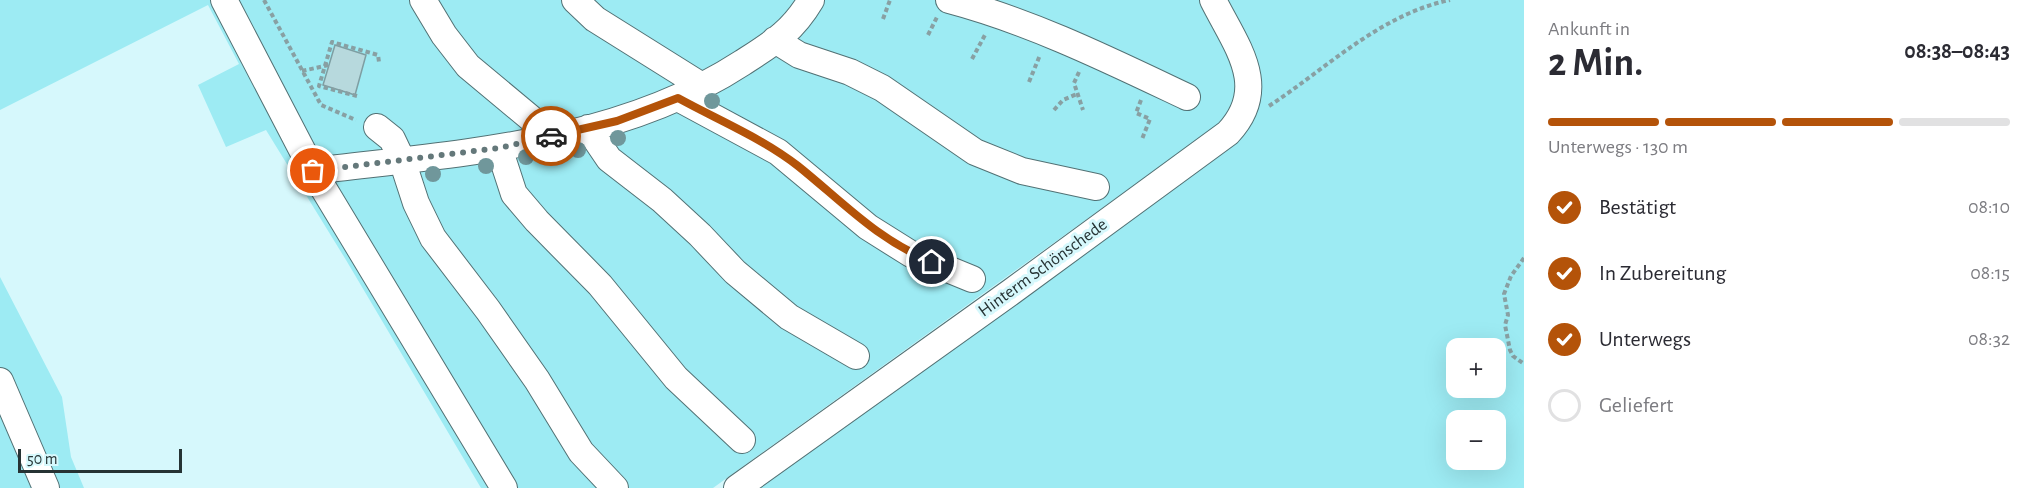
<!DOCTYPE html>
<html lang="de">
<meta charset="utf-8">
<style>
body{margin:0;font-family:"Alegreya Sans",sans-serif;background:#f7f7f7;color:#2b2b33;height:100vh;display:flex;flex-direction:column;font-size:22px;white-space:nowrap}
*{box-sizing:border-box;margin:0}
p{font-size:20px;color:#7c7c81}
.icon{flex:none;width:33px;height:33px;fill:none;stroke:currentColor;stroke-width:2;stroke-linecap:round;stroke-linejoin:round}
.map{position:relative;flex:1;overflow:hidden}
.sheet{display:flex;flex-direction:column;background:#fff;width:510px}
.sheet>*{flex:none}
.controls{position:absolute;left:1446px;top:338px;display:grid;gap:12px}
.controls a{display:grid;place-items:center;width:60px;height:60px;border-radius:12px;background:#fff;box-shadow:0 6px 24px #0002;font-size:30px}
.scale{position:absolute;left:18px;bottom:15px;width:164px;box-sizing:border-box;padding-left:6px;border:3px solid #263334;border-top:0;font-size:16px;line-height:21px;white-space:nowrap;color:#263334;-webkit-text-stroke:4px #d6f8fc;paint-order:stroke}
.pin{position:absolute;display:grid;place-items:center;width:51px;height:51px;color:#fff;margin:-26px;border:3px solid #fff;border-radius:50%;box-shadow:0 2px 6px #0007}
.courier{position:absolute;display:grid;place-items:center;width:60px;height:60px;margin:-30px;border:4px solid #b45309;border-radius:50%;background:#fff;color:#222;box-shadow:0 2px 8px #0007}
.headline em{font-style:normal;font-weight:700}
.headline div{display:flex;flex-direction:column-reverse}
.headline{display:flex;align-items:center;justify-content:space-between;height:102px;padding:0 24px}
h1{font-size:39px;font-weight:700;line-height:45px}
.bar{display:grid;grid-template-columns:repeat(4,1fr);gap:9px 6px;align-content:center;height:72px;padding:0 24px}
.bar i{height:8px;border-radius:4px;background:#e1e1e2}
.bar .selected{background:#b45309}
.bar p{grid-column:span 4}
ol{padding:0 24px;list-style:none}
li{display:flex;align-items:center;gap:18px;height:66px}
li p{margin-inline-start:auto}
li .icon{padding:6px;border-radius:50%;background:#b45309;color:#fff;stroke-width:4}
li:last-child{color:#7c7c81}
li i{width:33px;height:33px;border:3px solid #e1e1e2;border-radius:50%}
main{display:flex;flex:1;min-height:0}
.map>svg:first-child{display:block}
.green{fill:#9debf3;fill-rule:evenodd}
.building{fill:#b7d9dd;stroke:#7e9ea2;stroke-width:1.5}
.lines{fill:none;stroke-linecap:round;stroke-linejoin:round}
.minor-casing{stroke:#527174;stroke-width:28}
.path{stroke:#88a0a3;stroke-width:4;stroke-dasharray:4.5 3;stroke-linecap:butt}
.minor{stroke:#fff;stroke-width:26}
.tree{fill:#70979b}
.done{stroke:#64787a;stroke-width:6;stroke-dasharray:0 10.8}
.route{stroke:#b45309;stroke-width:8}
.labels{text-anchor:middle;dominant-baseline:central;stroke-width:6;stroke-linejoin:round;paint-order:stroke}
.street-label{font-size:18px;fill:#263334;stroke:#d6f8fc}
</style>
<main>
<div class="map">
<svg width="1524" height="488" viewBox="0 0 1524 488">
<rect width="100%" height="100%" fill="#d6f8fc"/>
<path class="green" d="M0,0H1200L1239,75L1238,107L1219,124L713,488H481L346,260L266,130L226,147L198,85L239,64L208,5L0,110Z
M1223,0H1524V488H753L1244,130ZM1456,348H1496V387H1456ZM1456,420H1496V459H1456Z
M0,277L62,397L71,457L84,488H0Z"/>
<path class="building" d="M335,45L366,55L355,95L323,85Z"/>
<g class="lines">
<g class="minor-casing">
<path id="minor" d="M224,0L313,171L504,488
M423,0L444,35L468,66L552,136
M575,0L595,19L702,86
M949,0C1032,22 1109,60 1187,97
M775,40L799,55L850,72L882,88L975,152L1022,171L1096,187
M678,98L778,152L868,227L911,254L972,279
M377,127L392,139L402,160L416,203L433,238L488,310L537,380L581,452L615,488
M588,128L609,159L662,200L700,235L735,272L789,317L856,356
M499,148L514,194L537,221L600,285L676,378L742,440
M313,171C458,153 616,145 742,63C773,43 792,32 811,0
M0,381L46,488
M737,488L1011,292L1228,133C1271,87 1236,46 1213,0"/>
</g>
<path class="path" d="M264,0L321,105L356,120
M883,19L890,0
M928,35L937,17
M972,59L986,33
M302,71L329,65
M1079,72L1074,83L1083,110
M1029,82L1040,55
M357,96L319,86L332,42L378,55L379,62
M1141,100L1136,113L1150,119L1142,139
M1269,106C1327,68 1381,14 1450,0
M1054,110L1063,100L1077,94
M1524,258L1511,276L1504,294L1508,315L1505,325L1510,350L1513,356L1524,364"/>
<use href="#minor" class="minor"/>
</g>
<g class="tree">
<circle cx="712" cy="101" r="8"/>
<circle cx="618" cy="138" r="8"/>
<circle cx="578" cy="150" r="8"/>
<circle cx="526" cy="157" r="8"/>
<circle cx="486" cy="166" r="8"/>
<circle cx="433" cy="174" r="8"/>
</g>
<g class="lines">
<path class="done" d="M313,171L499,148L551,136"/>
<path class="route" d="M551,136L617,121L678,98C718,120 762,138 798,166C843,202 876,239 932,262"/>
</g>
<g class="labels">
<g class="street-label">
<text transform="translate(1043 268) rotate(-36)">Hinterm Schönschede</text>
</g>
</g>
</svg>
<div class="controls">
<a>+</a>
<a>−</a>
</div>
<div class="scale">50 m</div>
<div class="pin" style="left:313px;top:171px;background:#ea580c"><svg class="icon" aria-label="bag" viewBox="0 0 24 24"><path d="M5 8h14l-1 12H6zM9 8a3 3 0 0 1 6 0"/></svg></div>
<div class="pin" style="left:932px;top:262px;background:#1f2937"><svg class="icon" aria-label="home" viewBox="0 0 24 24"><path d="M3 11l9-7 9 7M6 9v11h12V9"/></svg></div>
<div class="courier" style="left:551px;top:136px"><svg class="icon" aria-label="car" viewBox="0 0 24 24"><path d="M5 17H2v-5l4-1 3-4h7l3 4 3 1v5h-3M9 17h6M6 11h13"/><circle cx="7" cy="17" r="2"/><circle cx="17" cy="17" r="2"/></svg></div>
</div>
<section class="sheet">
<div class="headline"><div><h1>2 Min.</h1><p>Ankunft in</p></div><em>08:38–08:43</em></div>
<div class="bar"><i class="selected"></i><i class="selected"></i><i class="selected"></i><i></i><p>Unterwegs · 130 m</p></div>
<ol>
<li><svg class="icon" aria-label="check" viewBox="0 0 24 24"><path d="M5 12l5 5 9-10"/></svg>Bestätigt<p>08:10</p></li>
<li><svg class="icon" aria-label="check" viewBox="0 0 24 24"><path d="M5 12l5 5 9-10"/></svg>In Zubereitung<p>08:15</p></li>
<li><svg class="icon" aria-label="check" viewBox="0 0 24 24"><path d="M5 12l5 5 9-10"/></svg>Unterwegs<p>08:32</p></li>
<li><i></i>Geliefert</li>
</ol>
</section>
</main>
